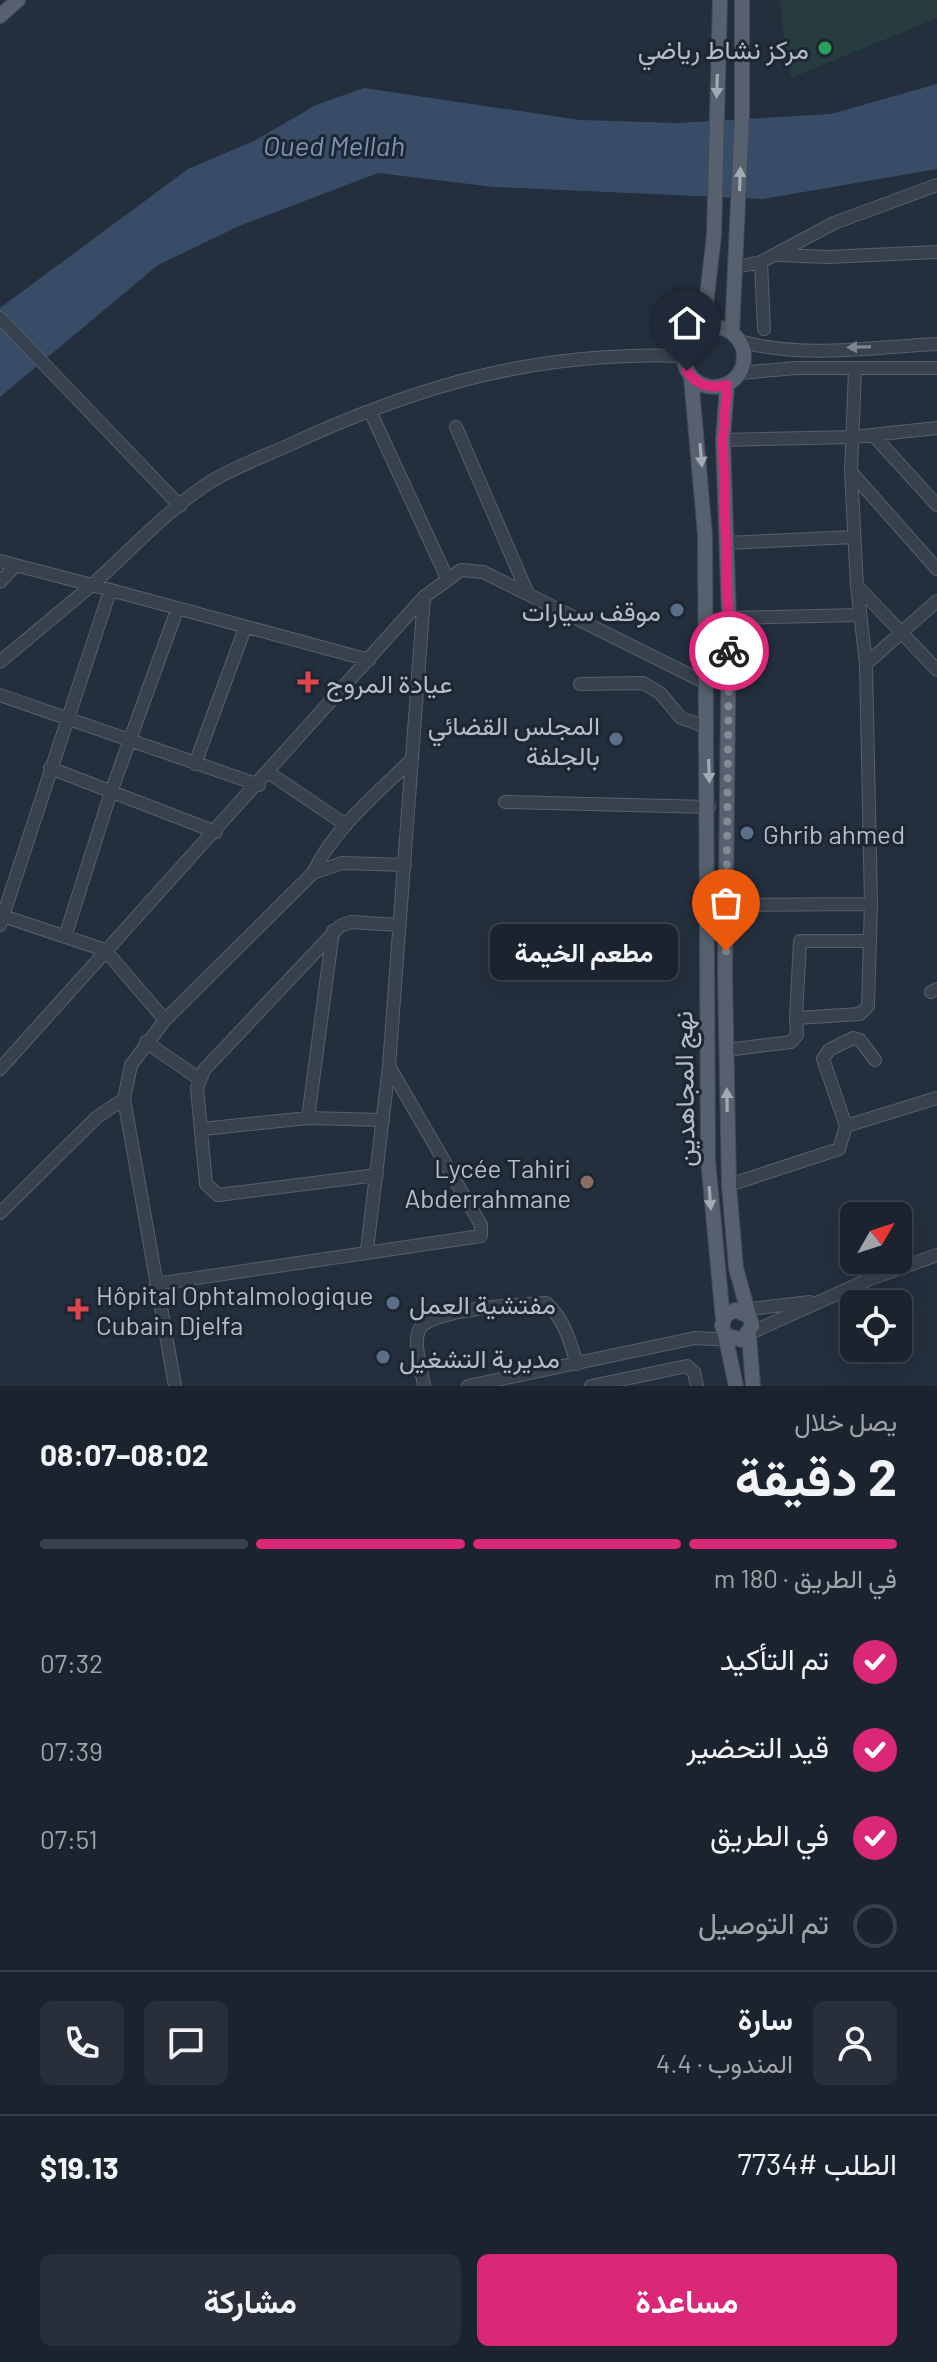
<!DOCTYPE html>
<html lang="ar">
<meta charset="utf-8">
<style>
body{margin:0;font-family:Barlow,Vazirmatn,sans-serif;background:#282f3a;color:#f1f3f6;direction:rtl;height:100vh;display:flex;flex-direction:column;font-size:30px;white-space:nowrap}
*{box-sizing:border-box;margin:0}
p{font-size:26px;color:#a0a4aa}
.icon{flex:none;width:44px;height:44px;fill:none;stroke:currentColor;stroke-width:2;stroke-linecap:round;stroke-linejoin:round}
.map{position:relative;height:1386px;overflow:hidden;direction:ltr}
.side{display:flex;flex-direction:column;background:#1b232e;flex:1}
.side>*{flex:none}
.needle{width:52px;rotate:51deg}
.tools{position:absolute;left:840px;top:1202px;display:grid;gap:16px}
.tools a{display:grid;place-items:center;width:72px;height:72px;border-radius:12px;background:#1b232e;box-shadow:0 8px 32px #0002,0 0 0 2px #39404a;font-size:40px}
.pin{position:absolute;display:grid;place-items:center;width:68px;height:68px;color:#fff;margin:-82px -34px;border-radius:50% 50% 50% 0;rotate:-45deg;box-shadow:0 0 8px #0007}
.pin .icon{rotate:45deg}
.courier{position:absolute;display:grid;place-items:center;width:80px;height:80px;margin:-40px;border:6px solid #db2777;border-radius:50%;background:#fff;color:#222;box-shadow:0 2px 10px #0007}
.bubble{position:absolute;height:56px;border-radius:12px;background:#1b232e;box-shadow:0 8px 32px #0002,0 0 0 2px #39404a;font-size:26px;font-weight:700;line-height:56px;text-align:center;direction:rtl}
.summary em{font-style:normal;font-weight:700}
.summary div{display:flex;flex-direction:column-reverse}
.summary{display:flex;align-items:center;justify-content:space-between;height:136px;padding:0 40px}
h1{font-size:52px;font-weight:700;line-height:60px}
.bar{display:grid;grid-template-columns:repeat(4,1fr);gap:12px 8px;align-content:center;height:96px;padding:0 40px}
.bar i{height:10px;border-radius:6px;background:#39404a}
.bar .active{background:#db2777}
.bar p{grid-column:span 4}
.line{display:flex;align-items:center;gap:20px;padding:0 40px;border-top:2px solid #39404a}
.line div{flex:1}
.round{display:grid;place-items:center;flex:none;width:84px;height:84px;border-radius:12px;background:#282f3a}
ol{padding:0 40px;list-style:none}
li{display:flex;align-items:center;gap:24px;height:88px}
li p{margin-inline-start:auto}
li .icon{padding:8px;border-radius:50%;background:#db2777;color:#fff;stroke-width:4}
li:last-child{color:#a0a4aa}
li i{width:44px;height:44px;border:4px solid #39404a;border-radius:50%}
.cta{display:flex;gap:16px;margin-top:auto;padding:16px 40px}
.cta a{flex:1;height:92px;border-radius:12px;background:#db2777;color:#fff;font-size:32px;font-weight:700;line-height:92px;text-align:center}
.cta a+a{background:#282f3a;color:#f1f3f6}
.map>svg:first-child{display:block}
.green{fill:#263c3f}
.water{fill:#394c67}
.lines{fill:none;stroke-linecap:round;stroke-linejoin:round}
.minor-casing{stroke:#565f6c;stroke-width:14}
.major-casing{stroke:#414a57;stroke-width:16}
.minor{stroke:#38414e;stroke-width:12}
.major{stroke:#56606e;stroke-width:14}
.oneway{fill:#a1aab7}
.oneway2{fill:#7c8592}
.done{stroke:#828b98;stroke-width:8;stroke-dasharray:0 14.4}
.route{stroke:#db2777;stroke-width:10}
.leisure-dot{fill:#2e9e5b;stroke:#1d2633;stroke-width:3}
.service-dot{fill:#5c6f8a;stroke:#1d2633;stroke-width:3}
.health-dot{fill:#e0444e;stroke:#1d2633;stroke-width:3}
.education-dot{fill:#8d6e63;stroke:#1d2633;stroke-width:3}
.labels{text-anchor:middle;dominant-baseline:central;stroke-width:6;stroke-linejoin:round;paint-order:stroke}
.poi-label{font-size:26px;fill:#b4bcc9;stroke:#1d2633;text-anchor:start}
.street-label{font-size:26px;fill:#b4bcc9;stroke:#1d2633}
.water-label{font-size:28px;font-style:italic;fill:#7c92b1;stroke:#1d2633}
</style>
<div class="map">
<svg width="937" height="1386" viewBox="0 0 937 1386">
<rect width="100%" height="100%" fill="#242f3e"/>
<path class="green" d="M779,0H937V18L791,78Z"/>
<path class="water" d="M937,84V169L763,199L494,187L378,173L239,226L158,265L0,397V308L188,169L254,141L316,105L364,88L580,120L678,123L831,114Z"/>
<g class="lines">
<g class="minor-casing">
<path id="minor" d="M778,255L827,257L937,252
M761,262L764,329
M736,267L761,262L834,223L937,185
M0,318L180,506
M739,341C802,359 872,347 937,344
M740,373L797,368H937
M370,411L447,578
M456,427L528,594
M873,435L937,505
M723,440L853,437L937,428
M851,472L937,569
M726,543L853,537
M0,561L92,585L0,662
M0,582L16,565
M857,586L937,670
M729,618L860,615
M369,660L92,585C129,552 165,512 207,484C231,468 263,457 289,445C421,384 538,351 684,356
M866,664L937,601
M580,684L643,683L660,693L681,718L707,727
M0,695L259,785
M195,764L245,628
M50,768L216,832
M269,773L346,825
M505,802L709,807
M313,873C334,828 377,794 412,759
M727,905L871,904
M0,915L105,950L165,1020L131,1065L124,1099L175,1386
M0,925L110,591
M65,937L111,792L177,610
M931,992L937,989
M796,1018L800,941H870
M165,1020L313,873L342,863L405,865
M146,1042L198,1078
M726,1050L791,1042L797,1035L796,1018L860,1014L868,1006L871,904L866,664L857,586L851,472L855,369
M0,1069L424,597L461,570L483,572L708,684
M308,1118L333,931
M846,1126L937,1098
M202,1129L308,1118L383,1120
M377,1175L218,1195L206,1184L197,1088L204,1070L340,926L351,922L400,925
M729,1185L839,1149L846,1126L823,1059L829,1050L853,1038L860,1040L875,1060
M0,1213L97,1117L124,1099
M367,1250L389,1066L424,597
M156,1284L481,1236V1225L389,1066
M741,1310L810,1302
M750,1333L870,1279L937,1255
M424,1386C422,1371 413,1344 419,1330C428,1309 523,1304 546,1303C564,1318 570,1342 577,1364
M468,1386L695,1338L731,1340
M591,1386L687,1366L694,1372L697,1386"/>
</g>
<g class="major-casing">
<path id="major" d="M0,16L18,0
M684 357a30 30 0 1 1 60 0a30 30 0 1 1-60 0Z
M732,333L742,116V0
M694,335L704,322L714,235L720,0
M691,377L705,535L708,1160L723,1320
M727,385L723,440L729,618L725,974L729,1185L736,1268L752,1326L742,1340L725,1335L722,1325L726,1315L735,1310L749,1316
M725,1335L736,1386
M749,1335L753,1386"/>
</g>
<use href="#minor" class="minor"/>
<use href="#major" class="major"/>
</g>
<defs><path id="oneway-solid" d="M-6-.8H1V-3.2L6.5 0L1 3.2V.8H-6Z" transform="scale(2)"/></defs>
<g class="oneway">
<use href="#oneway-solid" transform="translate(717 86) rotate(92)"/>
<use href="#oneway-solid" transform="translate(740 179) rotate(-88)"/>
<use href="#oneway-solid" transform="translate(701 455) rotate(85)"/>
<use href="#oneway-solid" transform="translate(709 771) rotate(88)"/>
<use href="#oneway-solid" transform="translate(727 1100) rotate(-91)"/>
<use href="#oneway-solid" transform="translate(710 1198) rotate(86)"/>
</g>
<use class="oneway2" href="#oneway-solid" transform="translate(859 347) rotate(178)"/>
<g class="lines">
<path class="done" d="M726,951L729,651"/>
<path class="route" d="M687,371C697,386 710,389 727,385L723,440L729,651"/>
</g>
<circle class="leisure-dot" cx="825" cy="48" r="8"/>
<g class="service-dot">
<circle cx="677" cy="610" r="8"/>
<circle cx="616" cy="739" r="8"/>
<circle cx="747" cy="833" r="8"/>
<circle cx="393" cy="1303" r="8"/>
<circle cx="383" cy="1357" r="8"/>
</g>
<g class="health-dot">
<path d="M304 670h8v8h8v8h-8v8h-8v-8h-8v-8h8z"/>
<path d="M74 1297h8v8h8v8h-8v8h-8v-8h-8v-8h8z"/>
</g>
<circle class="education-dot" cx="587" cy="1182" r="8"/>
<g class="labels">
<g class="poi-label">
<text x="809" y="48" text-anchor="end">مركز نشاط رياضي</text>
<text x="661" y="610" text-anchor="end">موقف سيارات</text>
<text x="326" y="682">عيادة المروج</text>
<text x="600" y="724" text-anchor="end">المجلس القضائي<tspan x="600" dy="30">بالجلفة</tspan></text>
<text x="763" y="833">Ghrib ahmed</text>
<text x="571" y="1167" text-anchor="end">Lycée Tahiri<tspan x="571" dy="30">Abderrahmane</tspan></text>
<text x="96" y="1294">Hôpital Ophtalmologique<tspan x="96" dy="30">Cubain Djelfa</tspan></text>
<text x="409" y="1303">مفتشية العمل</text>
<text x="399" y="1357">مديرية التشغيل</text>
</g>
<g class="street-label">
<text transform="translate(683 1089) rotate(-91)">نهج المجاهدين</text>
</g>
<g class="water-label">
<text x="334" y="145">Oued Mellah</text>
</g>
</g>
</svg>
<div class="tools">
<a><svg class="needle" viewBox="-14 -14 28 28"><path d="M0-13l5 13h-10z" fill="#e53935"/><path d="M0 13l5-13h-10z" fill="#a0a4aa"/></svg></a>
<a><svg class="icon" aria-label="locate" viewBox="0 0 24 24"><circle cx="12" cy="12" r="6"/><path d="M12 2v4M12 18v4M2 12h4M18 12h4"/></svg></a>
</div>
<div class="pin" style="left:726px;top:951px;background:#ea580c"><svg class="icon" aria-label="bag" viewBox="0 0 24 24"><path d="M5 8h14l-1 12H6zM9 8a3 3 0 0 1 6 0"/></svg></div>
<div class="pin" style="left:687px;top:371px;background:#1f2937"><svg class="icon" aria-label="home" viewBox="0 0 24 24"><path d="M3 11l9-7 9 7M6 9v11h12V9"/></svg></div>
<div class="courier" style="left:729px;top:651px"><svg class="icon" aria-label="bike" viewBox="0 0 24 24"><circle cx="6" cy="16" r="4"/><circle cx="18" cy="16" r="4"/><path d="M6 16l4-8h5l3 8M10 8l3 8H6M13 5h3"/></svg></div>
<div class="bubble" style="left:490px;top:924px;width:188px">مطعم الخيمة</div>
</div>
<section class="side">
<div class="summary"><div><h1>2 دقيقة</h1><p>يصل خلال</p></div><em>08:02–08:07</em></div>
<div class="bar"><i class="active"></i><i class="active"></i><i class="active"></i><i></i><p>في الطريق · 180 m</p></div>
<ol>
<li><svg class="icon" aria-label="check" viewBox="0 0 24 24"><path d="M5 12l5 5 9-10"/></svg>تم التأكيد<p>07:32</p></li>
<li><svg class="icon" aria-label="check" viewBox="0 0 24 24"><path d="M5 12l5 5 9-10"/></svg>قيد التحضير<p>07:39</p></li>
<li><svg class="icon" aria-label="check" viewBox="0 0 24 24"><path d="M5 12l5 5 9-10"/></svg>في الطريق<p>07:51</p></li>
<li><i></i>تم التوصيل</li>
</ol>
<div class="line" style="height:144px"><a class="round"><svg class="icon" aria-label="person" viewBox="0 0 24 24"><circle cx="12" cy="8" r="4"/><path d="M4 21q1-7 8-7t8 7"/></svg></a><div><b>سارة</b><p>المندوب · 4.4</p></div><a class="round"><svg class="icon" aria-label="chat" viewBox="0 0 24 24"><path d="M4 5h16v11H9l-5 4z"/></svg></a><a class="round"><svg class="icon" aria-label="phone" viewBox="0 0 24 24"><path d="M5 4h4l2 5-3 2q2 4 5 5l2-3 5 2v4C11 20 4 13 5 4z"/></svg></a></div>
<div class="line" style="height:104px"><div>الطلب #7734</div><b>$19.13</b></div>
<div class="cta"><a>مساعدة</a><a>مشاركة</a></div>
</section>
